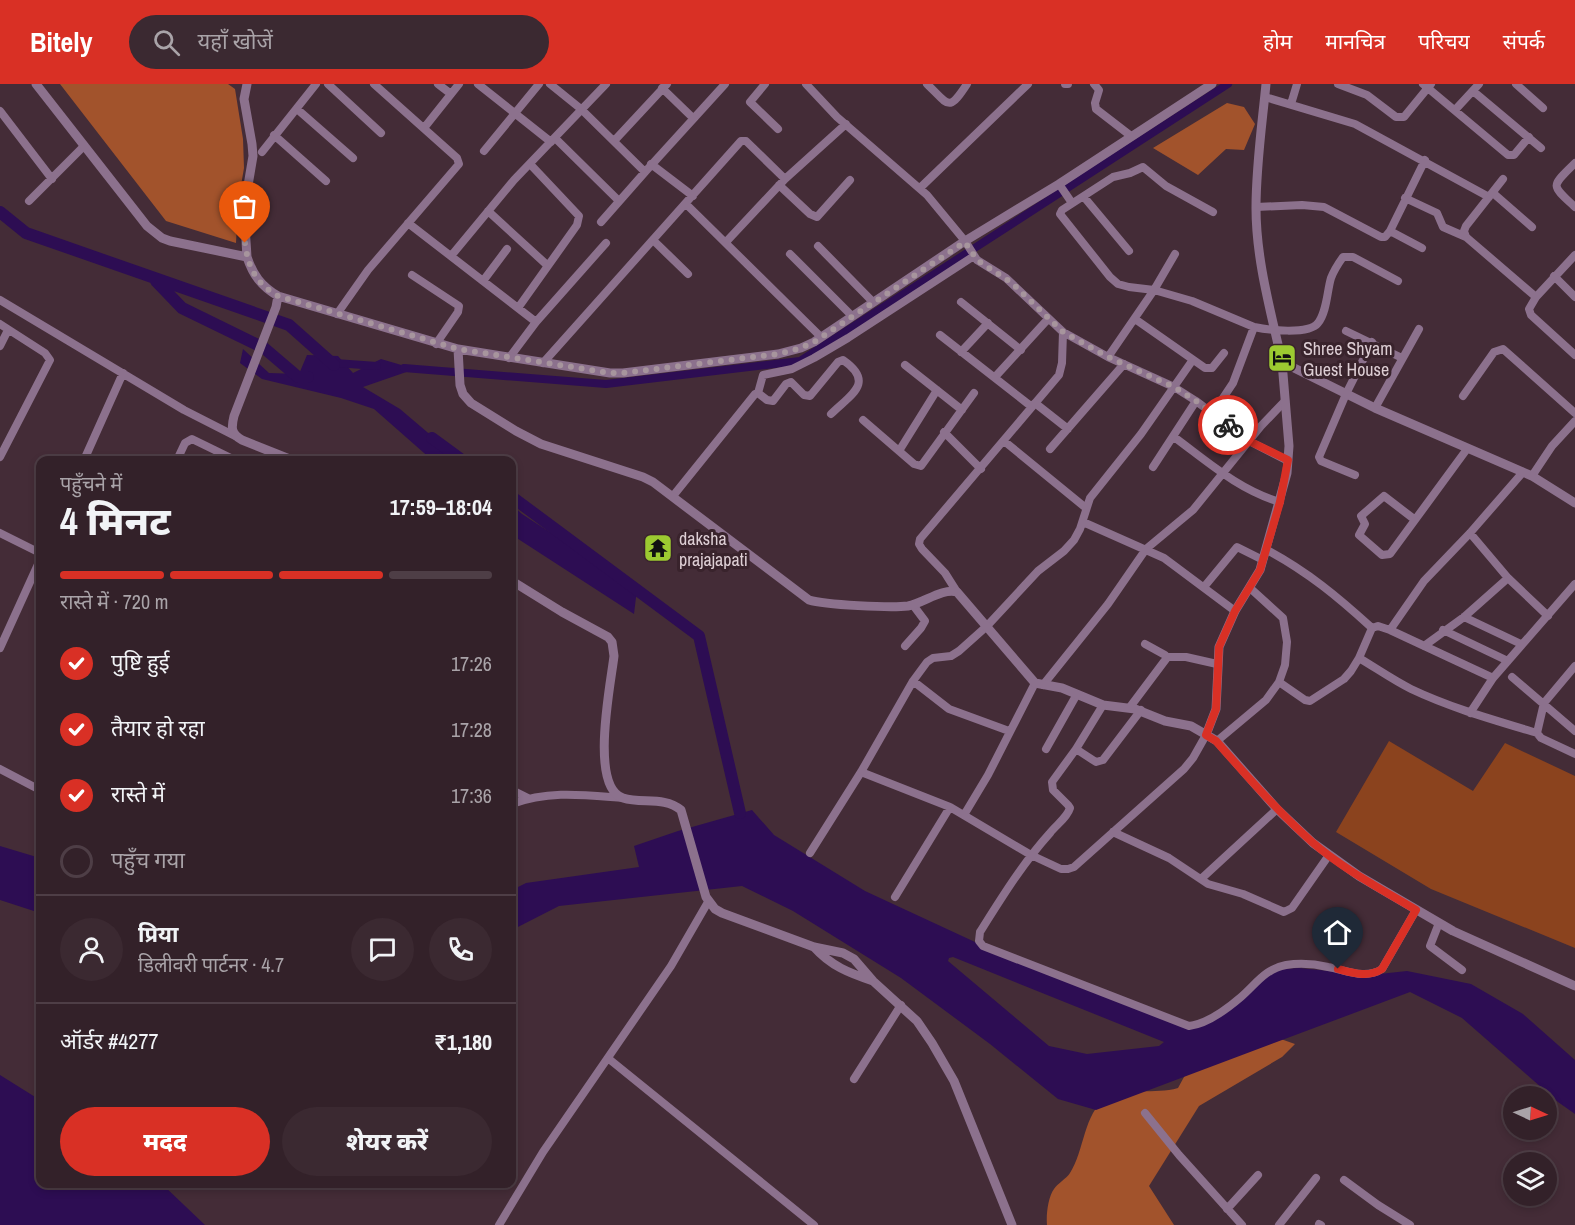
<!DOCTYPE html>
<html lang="hi">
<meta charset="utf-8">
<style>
body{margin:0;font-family:"Archivo Narrow","Noto Sans Devanagari",sans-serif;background:#3b2931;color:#f1f3f6;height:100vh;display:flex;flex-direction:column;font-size:22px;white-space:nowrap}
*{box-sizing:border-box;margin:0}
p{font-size:20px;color:#a9a3a8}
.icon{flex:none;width:33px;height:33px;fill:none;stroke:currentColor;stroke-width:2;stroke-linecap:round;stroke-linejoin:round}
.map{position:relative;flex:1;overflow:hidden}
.side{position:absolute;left:36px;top:372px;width:480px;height:732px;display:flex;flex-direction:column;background:#332129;border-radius:12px;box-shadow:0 3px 9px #0003,0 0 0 2px #4e3e46}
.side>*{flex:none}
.needle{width:39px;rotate:94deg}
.controls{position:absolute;left:1503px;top:1002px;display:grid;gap:12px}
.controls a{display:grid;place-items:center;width:54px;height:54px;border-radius:50%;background:#332129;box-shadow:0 3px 9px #0003,0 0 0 2px #4e3e46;font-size:30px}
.pin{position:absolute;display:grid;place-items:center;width:51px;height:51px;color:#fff;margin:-62px -26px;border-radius:50% 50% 50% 0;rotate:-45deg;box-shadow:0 0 6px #0007}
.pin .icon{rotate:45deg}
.courier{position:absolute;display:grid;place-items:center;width:60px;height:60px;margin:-30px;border:4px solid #d93025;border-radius:50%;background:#fff;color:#222;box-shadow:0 2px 8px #0007}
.headline em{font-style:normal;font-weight:800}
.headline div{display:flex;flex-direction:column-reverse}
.headline{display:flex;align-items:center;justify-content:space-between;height:102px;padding:0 24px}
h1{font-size:39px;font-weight:800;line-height:45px}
.bar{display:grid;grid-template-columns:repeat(4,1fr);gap:9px 6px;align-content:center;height:72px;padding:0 24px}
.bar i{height:8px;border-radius:4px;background:#4e3e46}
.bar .on{background:#d93025}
.bar p{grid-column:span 4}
.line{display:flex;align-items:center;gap:15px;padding:0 24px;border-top:2px solid #4e3e46}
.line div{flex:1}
.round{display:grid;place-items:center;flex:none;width:63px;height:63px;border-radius:32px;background:#3b2931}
ol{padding:0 24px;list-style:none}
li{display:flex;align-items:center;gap:18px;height:66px}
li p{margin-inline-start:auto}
li .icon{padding:6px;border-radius:50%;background:#d93025;color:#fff;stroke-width:4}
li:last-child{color:#a9a3a8}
li i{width:33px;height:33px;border:3px solid #4e3e46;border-radius:50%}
.primary-button{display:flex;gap:12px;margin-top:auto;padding:12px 24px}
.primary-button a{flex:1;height:69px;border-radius:36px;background:#d93025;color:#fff;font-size:24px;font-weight:800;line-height:69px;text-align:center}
.primary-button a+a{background:#3b2931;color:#f1f3f6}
header{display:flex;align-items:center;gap:36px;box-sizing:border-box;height:84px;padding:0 30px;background:#d93025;color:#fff}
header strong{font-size:28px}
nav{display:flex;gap:33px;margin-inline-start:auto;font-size:21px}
.search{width:420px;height:54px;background:#3b2931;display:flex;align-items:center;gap:15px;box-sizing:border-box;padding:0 21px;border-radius:33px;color:#a9a3a8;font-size:22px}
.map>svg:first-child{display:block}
.green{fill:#8b431e}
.forest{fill:#a2532c}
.water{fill:#2d0d53;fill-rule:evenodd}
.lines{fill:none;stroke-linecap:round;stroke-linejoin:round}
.canal{stroke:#2d0d53;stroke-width:8}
.river{stroke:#2d0d53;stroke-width:12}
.minor{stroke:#8c718d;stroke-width:8}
.tertiary{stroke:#8c718d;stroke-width:9}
.done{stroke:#a7959d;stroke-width:6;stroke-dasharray:0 10.8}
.route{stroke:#d93025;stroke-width:8}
.labels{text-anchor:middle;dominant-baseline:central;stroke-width:6;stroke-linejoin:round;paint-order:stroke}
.poi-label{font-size:18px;fill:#ddced4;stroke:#39232c;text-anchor:start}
</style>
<header>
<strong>Bitely</strong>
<div class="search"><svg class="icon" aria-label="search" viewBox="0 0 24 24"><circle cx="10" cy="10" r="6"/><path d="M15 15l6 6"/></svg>यहाँ खोजें</div>
<nav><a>होम</a><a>मानचित्र</a><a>परिचय</a><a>संपर्क</a></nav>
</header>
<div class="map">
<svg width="1575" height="1141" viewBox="0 0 1575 1141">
<rect width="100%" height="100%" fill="#442c37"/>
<path class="green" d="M1389,657L1473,707L1505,659L1575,692V864L1431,805L1336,748Z"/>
<path class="forest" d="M60,0H228L235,5L243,55L244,84L238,119L236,159L166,137Z
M1227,19L1244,23L1255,40L1244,66L1226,65L1198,91L1153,64Z
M1275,953L1295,960L1282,973L1199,1022L1149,1102L1174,1141H1047C1046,1131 1048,1113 1054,1105C1058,1099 1066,1095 1070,1089C1084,1068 1084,1028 1106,1015C1129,1002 1154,1011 1178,1004L1190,982Z"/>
<path class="water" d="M243,265L269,289L299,290L307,271L338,272L353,289L381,275L415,285L363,303L400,325L460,376H432L374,325L341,314L262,295L240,279Z
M512,421L522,430L637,505L634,530L512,451Z
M752,726L774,751L865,807L975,858L1188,945L1235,917L1269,886L1299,884L1370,891L1407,887L1471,900L1523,930L1575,976V1030L1558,1018L1462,934L1410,908L1096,1026L1058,1015L990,960L901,894L793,827L742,802L559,822L512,846V806L526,799L639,783L634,762L678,747ZM953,873L1164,958L1159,962L1087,970L1049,962L948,877L949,874Z
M0,762L40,774V829L0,816Z
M0,991L40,1016V1100H162L205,1141H0Z"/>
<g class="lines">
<path class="canal" d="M335,279L377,282
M404,284L606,300L800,277L1228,0"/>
<path class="river" d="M0,128L26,149L289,241L334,281
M156,197L182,224L264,264L298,293H308
M432,354L462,376
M512,413L699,552L740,729"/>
<path class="minor" d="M328,0L381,49
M438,0L451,10
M478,0L551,58
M550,0L581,25L645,88L601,138
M765,0L750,18L778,45
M806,0L837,33L927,111L965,157L977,176L1006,194L1063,248L1108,273L1174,303L1196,317L1153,383
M927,0C949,21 948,29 967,0
M1065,0H1068
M1094,0L1099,6L1095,19L1096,25L1131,52
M1338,0L1367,11L1396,33H1404L1431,0
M1423,0L1508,71H1514L1529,53
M1516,0L1543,24
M662,4L693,34
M1473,7L1541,64
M1265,13L1355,40L1489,113
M1291,20L1297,0
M297,25L353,74
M1455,26L1479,0
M0,27L52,95
M424,44L459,0
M274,51L326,97
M555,54L619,117
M614,57L667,0
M484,67L539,0
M262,68L316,0
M1575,79C1551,103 1550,100 1575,123
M651,80L693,112
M645,88L725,0
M1503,95L1466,142L1464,147L1466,153L1536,213
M1059,100L1072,119
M779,101L810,130L817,133L850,96
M920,104L1028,0
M1493,109L1532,143
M1084,113L1129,167
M1405,114L1437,129L1443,143L1466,153
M29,117L84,62
M686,120L821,253
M1256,123L1302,121L1324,123L1381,153H1385L1390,147L1425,76
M488,127L547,181
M1213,128L1166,102L1143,83L1130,89L1113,93L1062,126L1060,130L1110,193L1118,200L1129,203L1154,206L1192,217L1254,243
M408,139L536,238L509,274
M1390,147L1422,164
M653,156L688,190
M726,158L785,95L846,40
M818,162L873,218
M790,170L852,232
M1575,171L1536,213L1529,225L1531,231L1575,271
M451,172L514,96L606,0
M412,191L459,222L458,228L436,260
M1554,192L1575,213
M483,197L507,165
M0,216L184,326L235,352
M961,218L1021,266
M518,224L577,141L579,132L530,80
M337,230L368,186L459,80L457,74L374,0
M1135,235L1205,284H1212L1224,269
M536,238L606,159
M0,240L45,269L50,276L0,373
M1346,247L1402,274
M940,251L1032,323
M0,262L8,246
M961,268L988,239
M1108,273L1154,206L1175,170
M543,279L741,57H746L785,95
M905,281L962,326
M995,293L1048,235
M758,309L763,291L792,285L814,274L848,254L974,172
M1463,312L1494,268L1503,265L1575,329
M1196,317L1249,357L1288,377
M1035,319L1068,345
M1375,324L1419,245
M1213,329L1233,299L1254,243C1267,246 1309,251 1318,239C1327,228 1327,207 1331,194C1334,186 1338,180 1343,173H1353L1398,197
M863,336L914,380L921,382L974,309
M944,348L981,385
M1174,353C1208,378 1239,406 1280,418
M1004,357L1086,424
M1050,365L1124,280
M899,367L937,306
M84,376L123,289
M177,376L185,359L192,355L235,376
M1355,391L1321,377L1319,373L1346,310L1372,258
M1532,392L1552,362L1575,337
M673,412L755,310L758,309L767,316L773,317L786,300L791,298L804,311L810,312L838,278L843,276C876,299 850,311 831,330
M1414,435L1384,412L1361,432L1365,440L1359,451L1382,471L1390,470L1467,365
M1083,438L1164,474L1235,527
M0,449L40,469
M1470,449L1508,494L1548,532
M1267,466C1308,488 1338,513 1372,544
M1204,503L1237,463L1263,476
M957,508L945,489L922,465L919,460L920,455L1059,291L1062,279L1063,248
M1464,533L1521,560
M1390,546L1493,594
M1443,546L1508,577
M905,562L921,544L925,537L913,521
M1424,562L1464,533L1508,494
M0,564L40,476
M1167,573H1186L1217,580
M1359,574C1376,584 1393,596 1411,605C1451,624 1494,636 1537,649
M1575,582L1544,619L1537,649L1541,654L1575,670
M1512,593L1575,647
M913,597L949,625L1009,647
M1279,598L1305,616L1310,617L1344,595L1351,587L1359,574L1372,544L1378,542L1390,546L1424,497L1470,449L1523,388
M1043,601L1108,520L1146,465L1193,426L1261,342L1285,317
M1103,621L1076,665L1052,698L1053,706L1068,721L1070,724C1067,734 1056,741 1050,749C1023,779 1002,813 980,848L979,857L983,862L1189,942C1207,940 1227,925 1241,913C1256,900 1265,885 1286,881C1299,879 1315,880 1328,883C1346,886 1365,896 1382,885L1416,826
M1130,623L1166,575L1165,571L1145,560
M1470,629L1493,594L1575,500
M1217,657L1266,616L1279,598L1285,581L1287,558L1283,534L1250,504
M1046,665L1077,610
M1076,665L1096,678L1103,676L1141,626
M0,685L40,706
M861,688L950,723L1031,771L1061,785H1068L1074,783L1184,685L1193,674L1206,651
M512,706L528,714
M512,720C549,706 584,711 623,714
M964,731L988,691L1035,599
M1113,748L1169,774L1208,800L1243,810L1284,828L1292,824L1329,771
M810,769L861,688L913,597L927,578L933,574L951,572L959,567L987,542L1038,487L1064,467L1074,456L1080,445L1090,414L1141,350L1192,277
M1201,795L1277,725
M895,813L950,723
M1439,839L1430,862L1462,886
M609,975L814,1141
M854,995L901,921
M1145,1029L1179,1071L1242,1141
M1344,1096L1378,1121L1410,1141
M1227,1125L1258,1091
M1319,1140L1321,1141
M499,1141L543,1068L671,882L708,818
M1279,1141L1316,1094"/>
<path class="tertiary" d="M36,0L147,142L162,154L170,157L247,173C253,191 261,202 278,212L458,265L460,301L463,310L471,319L516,347L541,360L643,393L653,398L809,516C825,521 891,524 908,522C924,519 942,504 957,508L1035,599L1062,604L1103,621L1135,625L1165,637L1191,642L1217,657L1277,725L1313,759L1359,792L1453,847L1575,902
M1266,0C1262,41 1256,82 1256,124C1256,176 1271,228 1282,278L1375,324L1532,392L1575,419
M247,173L244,125L253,72L252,60L244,15L247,0
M278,212L276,223L234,332C231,344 231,350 242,356L292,376
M458,265L610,289H623L778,270L801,264L814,258L965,157L1059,100L1212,0
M512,497L562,528L608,553L612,558L614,572C611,599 589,703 623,714C642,720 664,712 681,726L706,813L715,825L722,829L814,863L843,869L854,875L873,897L917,937L932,959L954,997L1012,1141
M1206,651L1216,625L1219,563L1235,527L1260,486L1287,389L1289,362L1282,278
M814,863C831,882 849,889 873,897"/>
</g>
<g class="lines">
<path class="done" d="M245,159C248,183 256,200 278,212L458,265L610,289H623L778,270L801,264L814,258L965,158L977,176L1012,199L1063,248L1108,273L1174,303L1196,317L1228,341"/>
<path class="route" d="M1228,341L1249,357L1288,376L1280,418L1260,486L1235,527L1219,563L1216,625L1206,651L1216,657C1247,692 1277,727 1312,758C1343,785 1381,805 1416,826L1382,885C1368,894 1353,889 1338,885"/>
</g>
<defs>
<g id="hotel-square" transform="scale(1.5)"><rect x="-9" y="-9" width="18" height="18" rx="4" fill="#9cca31" stroke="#39232c"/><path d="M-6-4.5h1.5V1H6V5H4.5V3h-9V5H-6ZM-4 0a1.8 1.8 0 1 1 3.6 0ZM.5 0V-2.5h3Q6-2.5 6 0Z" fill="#111"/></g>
<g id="temple-square" transform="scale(1.5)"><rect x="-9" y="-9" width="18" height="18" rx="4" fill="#9cca31" stroke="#39232c"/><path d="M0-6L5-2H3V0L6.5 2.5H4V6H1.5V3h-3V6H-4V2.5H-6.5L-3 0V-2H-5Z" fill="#111"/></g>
</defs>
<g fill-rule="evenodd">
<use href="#hotel-square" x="1282" y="274"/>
<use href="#temple-square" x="658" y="464"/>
</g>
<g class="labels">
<g class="poi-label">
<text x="1303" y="264">Shree Shyam<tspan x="1303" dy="21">Guest House</tspan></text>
<text x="679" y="454">daksha<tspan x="679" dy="21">prajajapati</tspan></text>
</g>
</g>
</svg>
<div class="controls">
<a><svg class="needle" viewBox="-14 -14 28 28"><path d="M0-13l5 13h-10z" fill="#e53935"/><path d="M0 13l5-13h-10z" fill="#a9a3a8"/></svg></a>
<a><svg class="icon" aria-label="layers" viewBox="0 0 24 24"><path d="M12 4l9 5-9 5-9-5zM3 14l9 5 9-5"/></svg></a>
</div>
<div class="pin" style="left:245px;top:159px;background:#ea580c"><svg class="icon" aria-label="bag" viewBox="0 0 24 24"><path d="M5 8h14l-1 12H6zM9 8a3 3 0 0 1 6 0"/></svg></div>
<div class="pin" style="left:1338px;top:885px;background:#1f2937"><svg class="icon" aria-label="home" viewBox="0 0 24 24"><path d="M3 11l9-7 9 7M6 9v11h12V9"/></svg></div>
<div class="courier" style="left:1228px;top:341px"><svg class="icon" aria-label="bike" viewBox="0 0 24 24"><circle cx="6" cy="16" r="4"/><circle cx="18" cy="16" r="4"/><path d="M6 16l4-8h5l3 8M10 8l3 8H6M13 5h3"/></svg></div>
<section class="side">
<div class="headline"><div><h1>4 मिनट</h1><p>पहुँचने में</p></div><em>17:59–18:04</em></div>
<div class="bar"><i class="on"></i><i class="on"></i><i class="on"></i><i></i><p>रास्ते में · 720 m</p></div>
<ol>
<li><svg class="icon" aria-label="check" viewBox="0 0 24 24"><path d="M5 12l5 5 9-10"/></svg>पुष्टि हुई<p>17:26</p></li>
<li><svg class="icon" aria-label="check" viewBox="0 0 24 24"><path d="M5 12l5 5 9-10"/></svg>तैयार हो रहा<p>17:28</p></li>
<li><svg class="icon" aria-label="check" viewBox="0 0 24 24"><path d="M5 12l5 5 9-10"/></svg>रास्ते में<p>17:36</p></li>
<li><i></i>पहुँच गया</li>
</ol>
<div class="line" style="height:108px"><a class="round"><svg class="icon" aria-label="person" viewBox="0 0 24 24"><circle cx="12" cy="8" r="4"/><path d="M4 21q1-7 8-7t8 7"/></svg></a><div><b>प्रिया</b><p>डिलीवरी पार्टनर · 4.7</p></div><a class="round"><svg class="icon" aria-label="chat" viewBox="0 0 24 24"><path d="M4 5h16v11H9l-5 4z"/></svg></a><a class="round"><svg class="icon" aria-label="phone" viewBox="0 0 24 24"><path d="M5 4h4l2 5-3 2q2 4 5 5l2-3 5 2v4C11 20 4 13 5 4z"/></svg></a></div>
<div class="line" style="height:78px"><div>ऑर्डर #4277</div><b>₹1,180</b></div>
<div class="primary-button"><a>मदद</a><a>शेयर करें</a></div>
</section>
</div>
